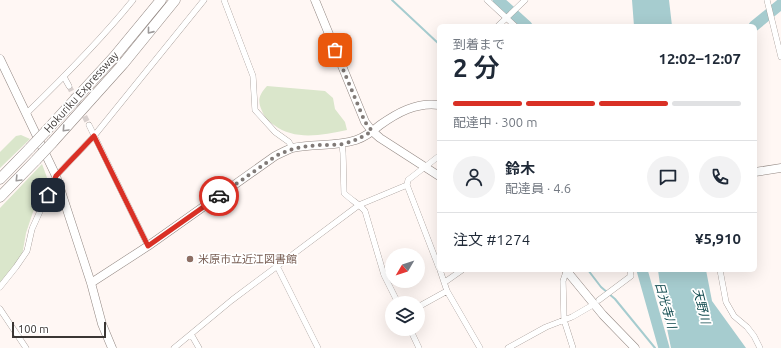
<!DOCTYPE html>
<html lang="ja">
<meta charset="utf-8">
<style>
body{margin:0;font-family:Ubuntu,"Noto Sans JP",sans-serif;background:#f2f2f3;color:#1f2937;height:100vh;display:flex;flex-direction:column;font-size:15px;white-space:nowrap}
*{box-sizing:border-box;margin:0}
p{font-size:13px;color:#747a83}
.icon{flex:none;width:22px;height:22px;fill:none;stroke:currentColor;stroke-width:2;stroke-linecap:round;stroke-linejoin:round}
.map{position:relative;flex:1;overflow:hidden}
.side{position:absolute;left:437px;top:24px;width:320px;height:248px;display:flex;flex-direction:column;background:#fff;border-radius:6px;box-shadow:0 4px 16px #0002}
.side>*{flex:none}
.needle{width:26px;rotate:231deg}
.tools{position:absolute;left:385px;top:248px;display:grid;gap:8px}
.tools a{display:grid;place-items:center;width:40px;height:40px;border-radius:50%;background:#fff;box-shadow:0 4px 16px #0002;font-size:20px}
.scale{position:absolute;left:12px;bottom:10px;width:94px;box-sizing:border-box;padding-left:4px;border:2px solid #3b3634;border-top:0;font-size:11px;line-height:14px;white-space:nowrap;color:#3b3634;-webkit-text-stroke:3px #fff;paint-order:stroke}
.pin{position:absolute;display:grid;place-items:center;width:34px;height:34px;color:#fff;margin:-17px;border-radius:8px;box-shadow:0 2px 6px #0006}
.courier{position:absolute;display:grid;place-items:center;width:40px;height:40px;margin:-20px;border:3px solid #d93025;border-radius:50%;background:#fff;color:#222;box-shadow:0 1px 5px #0007}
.head em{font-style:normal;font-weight:600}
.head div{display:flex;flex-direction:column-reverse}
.head{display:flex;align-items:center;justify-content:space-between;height:68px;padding:0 16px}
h1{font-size:26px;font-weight:600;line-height:30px}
.bar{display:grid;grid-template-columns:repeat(4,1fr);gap:6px 4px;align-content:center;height:48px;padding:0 16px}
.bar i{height:5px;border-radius:3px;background:#e0e1e3}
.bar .selected{background:#d93025}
.bar p{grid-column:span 4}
.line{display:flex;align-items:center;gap:10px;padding:0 16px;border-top:1px solid #e0e1e3}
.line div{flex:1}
.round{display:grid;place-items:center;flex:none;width:42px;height:42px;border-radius:21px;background:#f2f2f3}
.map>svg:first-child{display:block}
.green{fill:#dae6cb}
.water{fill:#a6cccf}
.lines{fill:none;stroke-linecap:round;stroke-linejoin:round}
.stream{stroke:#a6cccf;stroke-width:2}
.river{stroke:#a6cccf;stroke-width:11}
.street-tunnel{stroke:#d8d0ce;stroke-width:5.5;stroke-dasharray:5.5 3;stroke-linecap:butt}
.street-casing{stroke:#928782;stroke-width:6}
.secondary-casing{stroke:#928782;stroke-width:9}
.highway-casing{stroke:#928782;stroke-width:11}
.street{stroke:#fff;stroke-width:5.5}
.secondary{stroke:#fff;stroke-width:8}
.highway{stroke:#fff;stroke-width:10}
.highway-bridge-casing{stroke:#928782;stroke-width:11;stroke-linecap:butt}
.highway-bridge{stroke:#fff;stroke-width:10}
.oneway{stroke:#9d9a9a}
.done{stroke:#807a77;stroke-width:4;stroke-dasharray:0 7.2}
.route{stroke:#d93025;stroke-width:5}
.education-dot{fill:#8d6e63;stroke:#fff;stroke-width:1.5}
.labels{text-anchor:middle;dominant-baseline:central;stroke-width:3.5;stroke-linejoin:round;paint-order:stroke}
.street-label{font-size:11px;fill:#3b3634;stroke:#fff}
.education-label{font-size:11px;fill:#785e54;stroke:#fff;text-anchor:start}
.water-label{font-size:12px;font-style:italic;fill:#10494d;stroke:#fff}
</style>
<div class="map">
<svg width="781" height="348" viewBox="0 0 781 348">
<rect width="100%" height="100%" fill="#fff7f4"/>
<path class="green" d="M267,86L325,91L333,98L335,109L345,122L347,130C322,135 295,141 274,125C268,121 265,118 262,111C257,100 259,95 267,86Z
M21,135L30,139L0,168V152L16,136Z
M42,164L49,183L33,212L26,233L22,256L0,284V208Z"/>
<path class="water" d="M632,0H669L672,26H634Z
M658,270H706L712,301L746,348H671L664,314Z"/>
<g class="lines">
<path class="stream" d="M392,0L439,44
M588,270L601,287L615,299L655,348"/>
<path class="river" d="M498,0L527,26
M754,26L781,4
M642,270L664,348"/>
<path class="street-tunnel" d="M69,86L89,125"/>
<g class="street-casing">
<path id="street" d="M224,0L253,76L255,110L275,132L289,142L292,148
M487,0L515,26
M767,0L781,57
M498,26L525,0
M64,77L69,86
M26,114C63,78 100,41 133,0
M89,125L148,246
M342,144L343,153L344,193C351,200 359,204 365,211L384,275L398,303
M439,156L408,180L407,185L439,268
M277,266L318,348
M720,270L726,302L734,316L747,327L754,336L760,348
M569,273L565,275L563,281L564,320L573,348
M445,282L462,270
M0,287L16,267L27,251L32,229L56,176L94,136L204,0
M447,291L480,348
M599,300L631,276L630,270
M418,307L447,291L440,270
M0,309L26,348
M410,329L419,348
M191,334L232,300L359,205L407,185
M174,348L191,334L199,348
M508,348L546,327L572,317L591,306"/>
</g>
<g class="secondary-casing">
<path id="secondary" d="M315,0L365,122L372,131L380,138L439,176
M0,59L56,176L91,283L102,324L112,348
M755,172L781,168
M566,270L603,315L635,348
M91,283L148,246L275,156C281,153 287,150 292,148C314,143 335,147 356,140C365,137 373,131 380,125C397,113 416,102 439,105"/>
</g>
<g class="highway-casing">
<path id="highway" d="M46,131L114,57L161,0
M52,143L123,64L175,0
M0,179L30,148
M0,197L36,160"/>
</g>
<use href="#street" class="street"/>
<use href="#secondary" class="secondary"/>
<use href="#highway" class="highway"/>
<g class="highway-bridge-casing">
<path id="highway-bridge" d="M30,148L46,131
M36,160L52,143"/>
</g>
<use href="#highway-bridge" class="highway-bridge"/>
</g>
<defs><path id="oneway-chevron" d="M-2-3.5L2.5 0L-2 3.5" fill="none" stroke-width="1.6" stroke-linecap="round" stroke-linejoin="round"/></defs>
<g class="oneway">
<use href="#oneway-chevron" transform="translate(150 31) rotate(129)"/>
<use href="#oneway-chevron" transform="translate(65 129) rotate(133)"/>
<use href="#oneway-chevron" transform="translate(18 179) rotate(134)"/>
</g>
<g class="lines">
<path class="done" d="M219,196L276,156C291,148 304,146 321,145C328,145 336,145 343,144C354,141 363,137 372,131L365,122L335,50"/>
<path class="route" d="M48,195L56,176L94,136L148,246L219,196"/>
</g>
<circle class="education-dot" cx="190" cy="259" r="4"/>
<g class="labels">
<g class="street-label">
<text transform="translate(81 92) rotate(-48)">Hokuriku Expressway</text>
</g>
<g class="education-label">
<text x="198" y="259">米原市立近江図書館</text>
</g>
<g class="water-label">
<text transform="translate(666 305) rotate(74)">日光寺川</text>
<text transform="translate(702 306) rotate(76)">天野川</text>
</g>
</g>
</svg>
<div class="tools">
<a><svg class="needle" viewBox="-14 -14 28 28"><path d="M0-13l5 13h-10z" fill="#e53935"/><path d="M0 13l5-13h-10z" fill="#747a83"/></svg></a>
<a><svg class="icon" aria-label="layers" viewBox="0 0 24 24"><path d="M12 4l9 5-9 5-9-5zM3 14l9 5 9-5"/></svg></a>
</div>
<div class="scale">100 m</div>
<div class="pin" style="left:335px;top:50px;background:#ea580c"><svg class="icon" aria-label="bag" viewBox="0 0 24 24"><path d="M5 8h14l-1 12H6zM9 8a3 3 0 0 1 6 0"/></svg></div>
<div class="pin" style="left:48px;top:195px;background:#1f2937"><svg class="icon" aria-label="home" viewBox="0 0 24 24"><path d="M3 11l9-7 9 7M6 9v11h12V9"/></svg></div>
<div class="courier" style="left:219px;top:196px"><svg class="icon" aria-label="car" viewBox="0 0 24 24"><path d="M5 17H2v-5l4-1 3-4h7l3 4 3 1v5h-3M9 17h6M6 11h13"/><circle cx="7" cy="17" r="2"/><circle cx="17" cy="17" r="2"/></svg></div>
<section class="side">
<div class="head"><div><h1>2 分</h1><p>到着まで</p></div><em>12:02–12:07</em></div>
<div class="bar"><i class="selected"></i><i class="selected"></i><i class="selected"></i><i></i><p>配達中 · 300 m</p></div>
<div class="line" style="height:72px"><a class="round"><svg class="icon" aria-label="person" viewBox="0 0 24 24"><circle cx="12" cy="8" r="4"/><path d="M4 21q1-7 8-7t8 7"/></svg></a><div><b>鈴木</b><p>配達員 · 4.6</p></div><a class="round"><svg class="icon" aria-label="chat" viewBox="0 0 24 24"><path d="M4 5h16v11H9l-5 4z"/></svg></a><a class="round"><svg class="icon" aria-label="phone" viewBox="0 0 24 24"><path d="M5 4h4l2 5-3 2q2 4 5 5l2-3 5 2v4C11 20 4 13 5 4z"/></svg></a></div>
<div class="line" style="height:52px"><div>注文 #1274</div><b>¥5,910</b></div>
</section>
</div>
